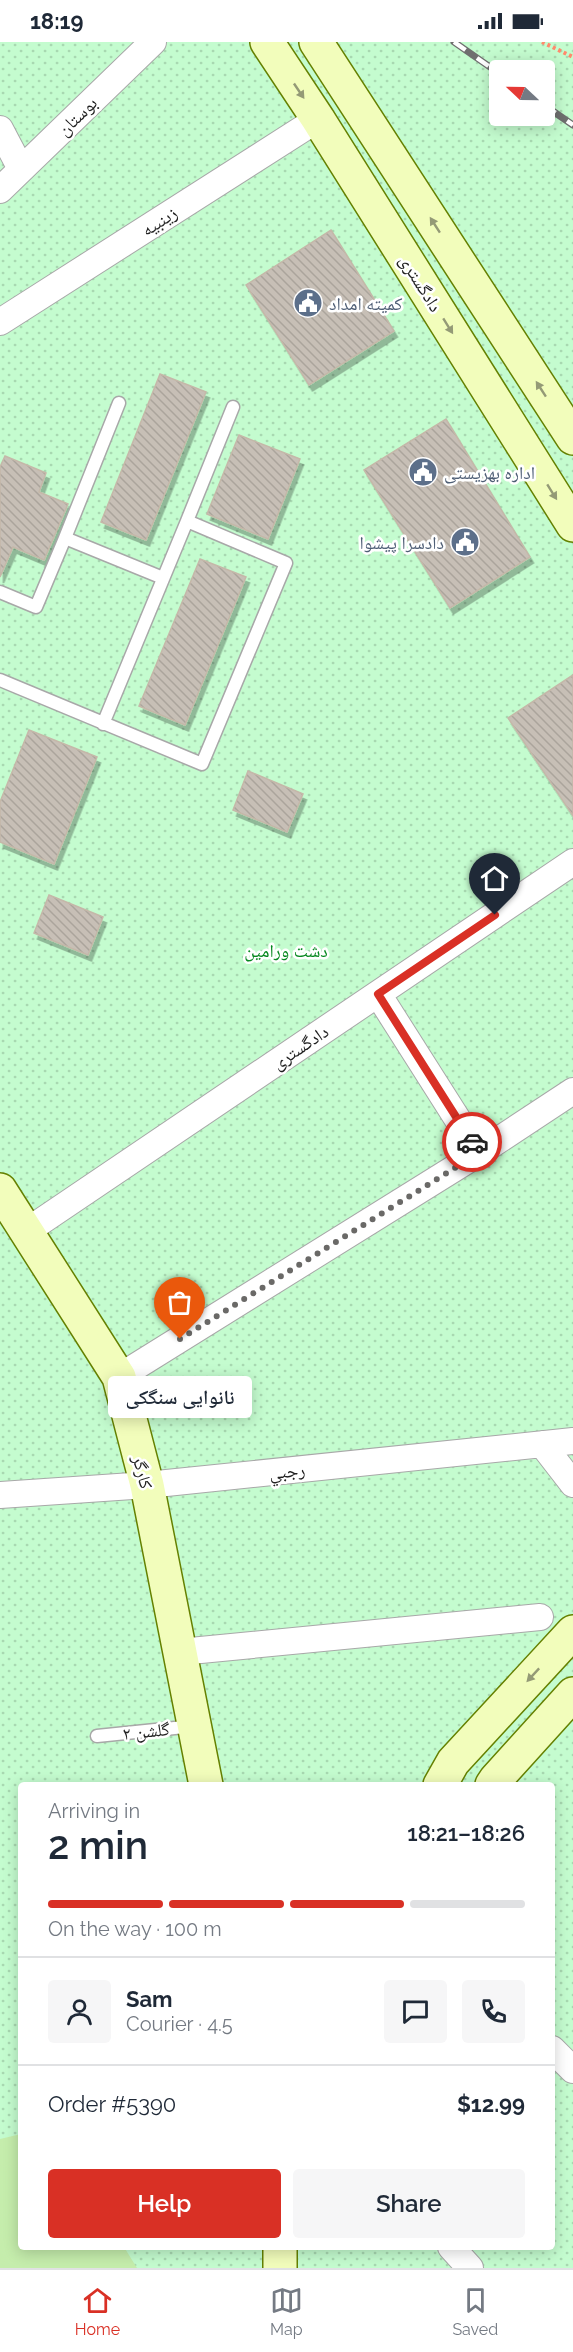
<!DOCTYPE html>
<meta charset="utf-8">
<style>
body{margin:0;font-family:Raleway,"Noto Naskh Arabic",sans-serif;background:#f6f6f7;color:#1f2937;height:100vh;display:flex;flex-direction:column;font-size:22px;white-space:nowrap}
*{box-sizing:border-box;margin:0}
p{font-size:20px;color:#747a83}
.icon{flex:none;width:33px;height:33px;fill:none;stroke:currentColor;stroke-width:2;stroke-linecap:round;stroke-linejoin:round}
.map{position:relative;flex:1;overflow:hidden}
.side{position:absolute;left:18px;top:1740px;width:537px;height:468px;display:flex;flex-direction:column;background:#fff;border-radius:6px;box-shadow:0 3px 15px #0003}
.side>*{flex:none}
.needle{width:39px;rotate:292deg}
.buttons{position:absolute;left:489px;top:18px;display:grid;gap:12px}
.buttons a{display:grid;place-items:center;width:66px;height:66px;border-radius:6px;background:#fff;box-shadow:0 3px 15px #0003;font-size:30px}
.pin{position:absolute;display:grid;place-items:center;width:51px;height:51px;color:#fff;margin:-62px -26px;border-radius:50% 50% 50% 0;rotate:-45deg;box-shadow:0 0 6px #0007}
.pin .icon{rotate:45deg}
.courier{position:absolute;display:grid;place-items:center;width:60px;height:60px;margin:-30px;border:4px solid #d93025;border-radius:50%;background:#fff;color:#222;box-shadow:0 2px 8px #0007}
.bubble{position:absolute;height:42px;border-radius:6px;background:#fff;box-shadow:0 3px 15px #0003;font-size:20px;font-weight:600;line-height:42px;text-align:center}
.headline em{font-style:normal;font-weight:600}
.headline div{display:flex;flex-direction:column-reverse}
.headline{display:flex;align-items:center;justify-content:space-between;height:102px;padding:0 30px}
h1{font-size:39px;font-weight:600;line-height:45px}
.bar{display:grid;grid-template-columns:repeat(4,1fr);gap:9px 6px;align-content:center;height:72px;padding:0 30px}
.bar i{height:8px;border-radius:4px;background:#e0e1e3}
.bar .on{background:#d93025}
.bar p{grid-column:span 4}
.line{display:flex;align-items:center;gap:15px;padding:0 30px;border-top:2px solid #e0e1e3}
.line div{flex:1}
.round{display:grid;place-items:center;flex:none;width:63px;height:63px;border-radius:6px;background:#f6f6f7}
.primary-button{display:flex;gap:12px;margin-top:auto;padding:12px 30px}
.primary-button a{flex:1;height:69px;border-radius:6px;background:#d93025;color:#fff;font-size:24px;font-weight:600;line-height:69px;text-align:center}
.primary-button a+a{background:#f6f6f7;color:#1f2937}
.status{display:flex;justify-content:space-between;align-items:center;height:42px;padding:0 30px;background:#fff;direction:ltr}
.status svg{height:16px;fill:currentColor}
.tab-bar{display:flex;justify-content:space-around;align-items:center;height:84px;border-top:2px solid #e0e1e3;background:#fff;font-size:16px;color:#747a83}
.tab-bar a{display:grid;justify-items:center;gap:3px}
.tab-bar .on{color:#d93025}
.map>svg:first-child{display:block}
.park{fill:url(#park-dots);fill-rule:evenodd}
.garden{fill:#c5edac}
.building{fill:url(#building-back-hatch);stroke:#c5b8a9;stroke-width:1.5;filter:url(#shadow)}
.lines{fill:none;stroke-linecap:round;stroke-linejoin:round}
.service-casing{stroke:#a8a8a8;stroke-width:15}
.minor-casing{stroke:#a8a8a8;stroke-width:28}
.secondary-casing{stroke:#658100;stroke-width:36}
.path{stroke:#ff8a6c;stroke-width:4;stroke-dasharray:3 3;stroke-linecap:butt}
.service{stroke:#fff;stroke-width:12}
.minor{stroke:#fff;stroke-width:26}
.secondary{stroke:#f2fdbb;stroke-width:33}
.rail-casing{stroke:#6f6f6f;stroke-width:7}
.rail{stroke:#fff;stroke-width:4.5;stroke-dasharray:14;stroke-linecap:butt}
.oneway{fill:#949a76}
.done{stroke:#6a6967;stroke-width:6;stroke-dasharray:0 10.8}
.route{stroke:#d93025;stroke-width:8}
.labels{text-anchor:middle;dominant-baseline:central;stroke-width:5;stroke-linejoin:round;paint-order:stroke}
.street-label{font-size:18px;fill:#212121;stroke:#fff}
.service-label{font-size:18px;fill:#4e5e75;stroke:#fff;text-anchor:start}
.park-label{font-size:18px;fill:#06881f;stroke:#fff}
</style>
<div class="status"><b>18:19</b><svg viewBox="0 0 49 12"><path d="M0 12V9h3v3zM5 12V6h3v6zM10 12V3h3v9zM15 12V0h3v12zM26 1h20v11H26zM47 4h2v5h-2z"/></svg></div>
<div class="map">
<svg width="573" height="2226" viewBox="0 0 573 2226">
<defs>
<pattern id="park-dots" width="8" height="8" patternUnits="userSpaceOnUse" patternTransform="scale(1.5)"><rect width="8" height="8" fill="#c4fccf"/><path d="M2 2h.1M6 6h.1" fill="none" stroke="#a8d8b1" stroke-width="1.8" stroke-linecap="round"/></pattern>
<pattern id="building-back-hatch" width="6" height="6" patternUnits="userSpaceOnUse" patternTransform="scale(1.5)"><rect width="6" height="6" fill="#c7bfb6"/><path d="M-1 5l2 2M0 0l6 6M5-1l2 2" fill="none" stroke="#aba49c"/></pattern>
<filter id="shadow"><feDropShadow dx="3.5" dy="6" stdDeviation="0" flood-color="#0004"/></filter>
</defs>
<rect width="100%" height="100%" fill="#f2f0e8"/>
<path class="park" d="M0,0H573V2226H0ZM500,28H544V74H500ZM21,1743H552V2205H21Z"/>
<path class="garden" d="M21,2092V2205H124L137,2226H0V2097Z"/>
<path class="building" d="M331,188L394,289L309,343L246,243Z
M160,332L206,350L146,498L101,480Z
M446,377L530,515L450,566L364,428Z
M239,393L300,417L268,497L207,472Z
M5,414L46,431L39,450L68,462L44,518L13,505L0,535V425Z
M200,517L246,535L185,683L139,664Z
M573,633V774L508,676Z
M29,688L97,715L54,822L0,800V760Z
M248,729L303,752L287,790L233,768Z
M49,853L103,875L88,913L34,891Z"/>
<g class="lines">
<g class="service-casing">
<path id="service" d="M119,361L65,496L163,536
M0,550L36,565L65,496
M0,638L202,722L286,521L187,479L233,365
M103,682L187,479
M97,1694L194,1684"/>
</g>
<g class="minor-casing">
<path id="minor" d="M0,87L21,127
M0,148L153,0
M0,280L318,77
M378,952L479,1111
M27,1189L573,820
M119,1335L479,1111L573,1049
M542,1402L573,1442
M0,1453L147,1443L573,1399
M180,1610L540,1575
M552,2007L573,2028
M451,2205L470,2226"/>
</g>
<g class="secondary-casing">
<path id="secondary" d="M267,0L318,77L573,483
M316,0L573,396
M0,1148L119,1335L147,1443L206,1743
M440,1743L453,1720L573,1590
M492,1743L496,1737L573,1652
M280,2205V2226"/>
</g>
<path class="path" d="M542,0L573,15"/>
<use href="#service" class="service"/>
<use href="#minor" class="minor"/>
<use href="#secondary" class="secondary"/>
<g class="rail-casing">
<path id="rail" d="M454,0L500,32
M544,63L573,83"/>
</g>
<use href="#rail" class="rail"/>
</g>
<defs><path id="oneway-solid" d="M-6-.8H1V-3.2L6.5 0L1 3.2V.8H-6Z" transform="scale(1.5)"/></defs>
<g class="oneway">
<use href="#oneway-solid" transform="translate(299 49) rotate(56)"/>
<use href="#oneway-solid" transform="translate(435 183) rotate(-123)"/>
<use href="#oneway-solid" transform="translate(448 284) rotate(58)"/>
<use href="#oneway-solid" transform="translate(541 347) rotate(-123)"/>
<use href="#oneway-solid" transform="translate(552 450) rotate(58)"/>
<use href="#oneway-solid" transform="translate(533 1633) rotate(133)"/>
</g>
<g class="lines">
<path class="done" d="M180,1297L479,1111L472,1100"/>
<path class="route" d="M472,1100L378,952L495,873"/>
</g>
<defs>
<g id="civic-disc" transform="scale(1.5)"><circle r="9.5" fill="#5c6f8a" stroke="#fff"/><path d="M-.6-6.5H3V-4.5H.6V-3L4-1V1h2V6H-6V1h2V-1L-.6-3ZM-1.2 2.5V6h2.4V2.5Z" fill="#fff"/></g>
</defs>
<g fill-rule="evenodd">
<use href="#civic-disc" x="308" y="261"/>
<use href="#civic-disc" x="423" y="430"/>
<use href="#civic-disc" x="465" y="500"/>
</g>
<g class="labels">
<g class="street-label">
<text transform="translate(77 74) rotate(-44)">بوستان</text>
<text transform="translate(159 179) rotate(-33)">زينبيه</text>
<text transform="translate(421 241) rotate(58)">دادگستری</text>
<text transform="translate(300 1005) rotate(-34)">دادگستری</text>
<text transform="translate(287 1429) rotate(-6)">رجبي</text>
<text transform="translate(143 1430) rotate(76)">کارگر</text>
<text transform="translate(146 1689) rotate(-6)">گلشن ۲</text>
</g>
<g class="service-label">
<text x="329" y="261">کمیته امداد</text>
<text x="444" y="430">اداره بهزیستی</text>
<text x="444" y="500" text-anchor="end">دادسرا پیشوا</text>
</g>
<g class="park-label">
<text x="286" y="908">دشت ورامین</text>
</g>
</g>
</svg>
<div class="buttons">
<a><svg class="needle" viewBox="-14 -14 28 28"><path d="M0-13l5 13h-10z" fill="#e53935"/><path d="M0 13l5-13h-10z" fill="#747a83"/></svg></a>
</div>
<div class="pin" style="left:180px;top:1297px;background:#ea580c"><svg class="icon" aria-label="bag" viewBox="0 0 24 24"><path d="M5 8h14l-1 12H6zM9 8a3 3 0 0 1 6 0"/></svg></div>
<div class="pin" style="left:495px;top:873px;background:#1f2937"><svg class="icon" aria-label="home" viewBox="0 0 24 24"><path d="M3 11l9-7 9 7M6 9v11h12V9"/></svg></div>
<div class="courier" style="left:472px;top:1100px"><svg class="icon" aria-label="car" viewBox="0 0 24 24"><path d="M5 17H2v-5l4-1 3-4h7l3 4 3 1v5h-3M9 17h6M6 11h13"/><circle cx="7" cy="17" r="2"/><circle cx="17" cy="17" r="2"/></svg></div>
<div class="bubble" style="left:108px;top:1334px;width:144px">نانوایی سنگکی</div>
<section class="side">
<div class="headline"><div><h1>2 min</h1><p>Arriving in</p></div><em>18:21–18:26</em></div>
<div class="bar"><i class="on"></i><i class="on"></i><i class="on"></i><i></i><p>On the way · 100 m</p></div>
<div class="line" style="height:108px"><a class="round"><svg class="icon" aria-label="person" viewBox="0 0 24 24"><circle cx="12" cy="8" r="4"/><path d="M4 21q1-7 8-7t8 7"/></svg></a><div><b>Sam</b><p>Courier · 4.5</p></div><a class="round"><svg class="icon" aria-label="chat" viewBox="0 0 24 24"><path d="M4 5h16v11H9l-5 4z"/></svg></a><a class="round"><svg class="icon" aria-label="phone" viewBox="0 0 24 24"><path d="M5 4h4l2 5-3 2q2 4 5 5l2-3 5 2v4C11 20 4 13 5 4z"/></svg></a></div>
<div class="line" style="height:78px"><div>Order #5390</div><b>$12.99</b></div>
<div class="primary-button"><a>Help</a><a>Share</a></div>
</section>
</div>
<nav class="tab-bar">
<a class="on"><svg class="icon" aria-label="home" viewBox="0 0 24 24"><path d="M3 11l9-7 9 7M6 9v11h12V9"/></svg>Home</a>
<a><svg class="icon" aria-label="map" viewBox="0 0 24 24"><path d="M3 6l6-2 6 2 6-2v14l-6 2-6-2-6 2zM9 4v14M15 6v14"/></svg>Map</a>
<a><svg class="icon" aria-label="saved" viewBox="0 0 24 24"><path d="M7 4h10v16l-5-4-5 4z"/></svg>Saved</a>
</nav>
